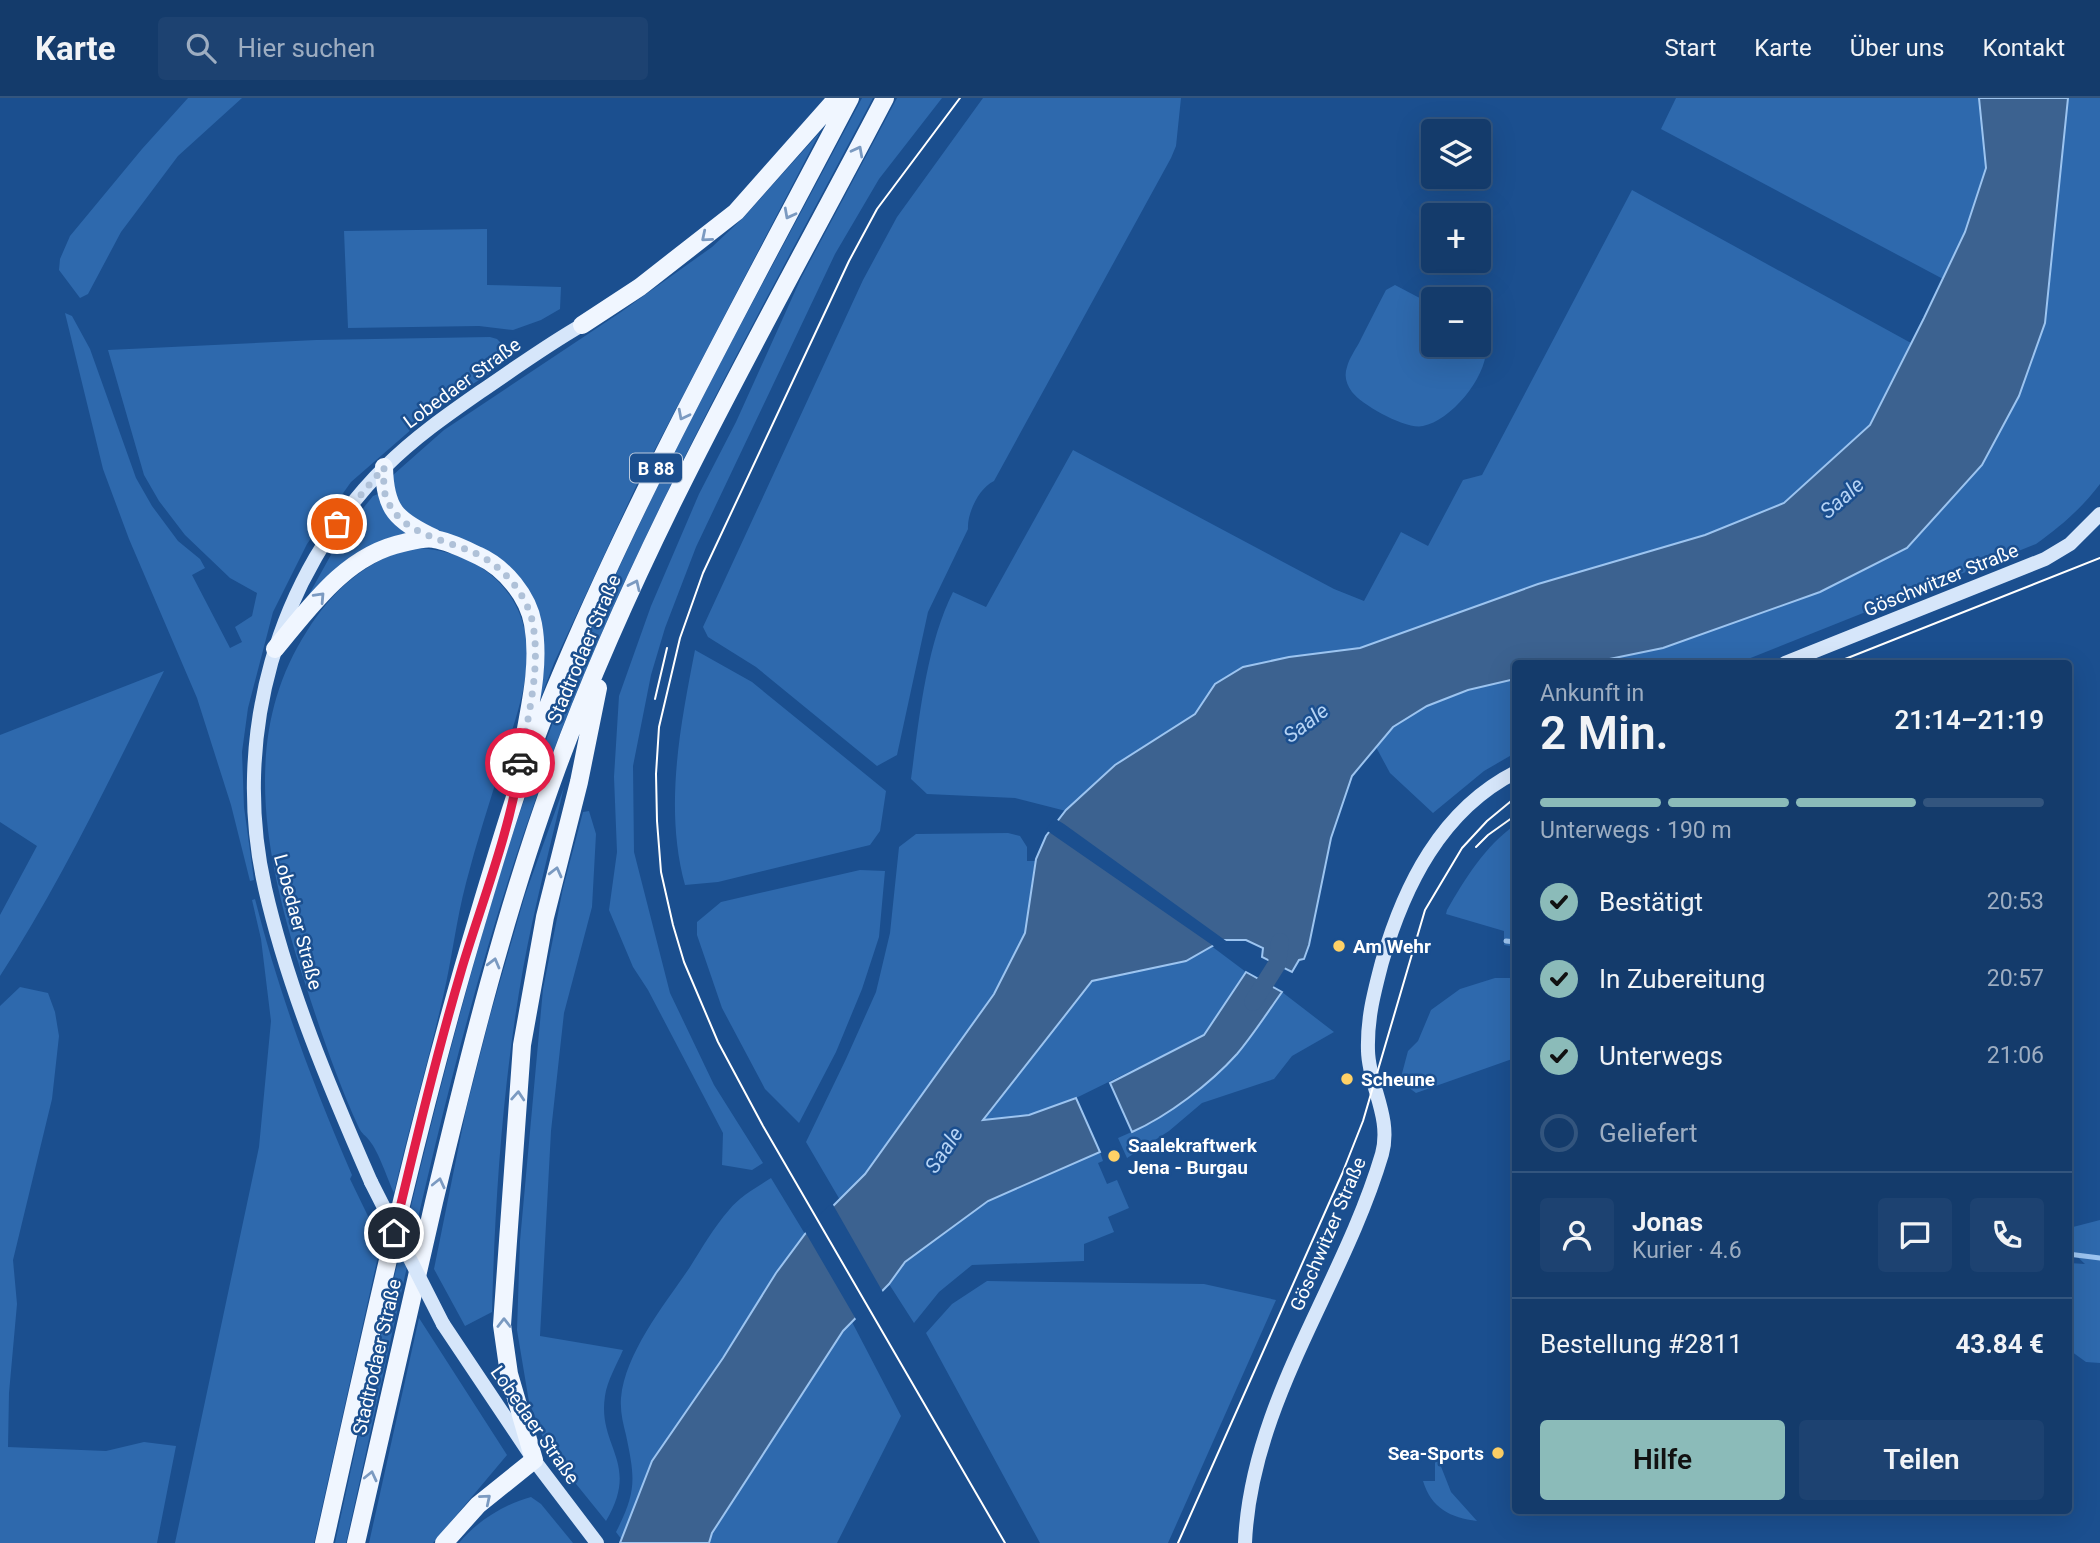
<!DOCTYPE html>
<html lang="de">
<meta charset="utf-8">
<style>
body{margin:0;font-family:Roboto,sans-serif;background:#1d4271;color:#f1f3f6;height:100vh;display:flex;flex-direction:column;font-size:26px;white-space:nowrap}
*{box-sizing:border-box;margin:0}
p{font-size:23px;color:#9dadc1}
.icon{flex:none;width:38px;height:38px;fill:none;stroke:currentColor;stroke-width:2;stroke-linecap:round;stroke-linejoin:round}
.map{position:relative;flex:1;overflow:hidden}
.details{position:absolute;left:1512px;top:562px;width:560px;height:854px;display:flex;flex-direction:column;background:#143b6b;border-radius:7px;box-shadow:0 7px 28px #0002,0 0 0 2px #33557e}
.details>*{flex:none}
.tools{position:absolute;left:1421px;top:21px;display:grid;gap:14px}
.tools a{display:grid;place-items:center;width:70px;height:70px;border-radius:7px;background:#143b6b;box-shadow:0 7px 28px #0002,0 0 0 2px #33557e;font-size:35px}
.pin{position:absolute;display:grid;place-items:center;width:60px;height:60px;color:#fff;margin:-30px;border:4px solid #fff;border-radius:50%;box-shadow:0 2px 7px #0007}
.courier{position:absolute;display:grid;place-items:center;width:70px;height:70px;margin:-35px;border:5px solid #e11d48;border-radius:50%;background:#fff;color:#222;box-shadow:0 2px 9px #0007}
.head em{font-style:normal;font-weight:600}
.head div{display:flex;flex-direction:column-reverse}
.head{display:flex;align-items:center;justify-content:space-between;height:119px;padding:0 28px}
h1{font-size:46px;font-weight:600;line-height:52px}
.bar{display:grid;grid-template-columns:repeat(4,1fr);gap:10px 7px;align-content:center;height:84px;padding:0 28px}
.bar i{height:9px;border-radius:5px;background:#33557e}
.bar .selected{background:#8bbbb9}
.bar p{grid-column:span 4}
.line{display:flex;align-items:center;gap:18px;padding:0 28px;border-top:2px solid #33557e}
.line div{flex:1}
.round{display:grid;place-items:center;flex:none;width:74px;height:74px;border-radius:7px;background:#1d4271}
ol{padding:0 28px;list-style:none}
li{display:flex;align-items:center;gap:21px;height:77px}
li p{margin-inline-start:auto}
li .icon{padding:7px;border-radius:50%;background:#8bbbb9;color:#111;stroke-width:4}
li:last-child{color:#9dadc1}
li i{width:38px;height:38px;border:4px solid #33557e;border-radius:50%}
.action{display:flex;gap:14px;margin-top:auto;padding:14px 28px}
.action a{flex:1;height:80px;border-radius:7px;background:#8bbbb9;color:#111;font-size:28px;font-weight:600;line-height:80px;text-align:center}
.action a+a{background:#1d4271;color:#f1f3f6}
header{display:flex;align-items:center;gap:42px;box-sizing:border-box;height:98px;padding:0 35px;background:#143b6b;border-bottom:2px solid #33557e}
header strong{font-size:33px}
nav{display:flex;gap:38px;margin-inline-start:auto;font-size:24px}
.search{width:490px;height:63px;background:#1d4271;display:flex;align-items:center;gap:18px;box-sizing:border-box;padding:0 24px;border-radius:7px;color:#9dadc1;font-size:26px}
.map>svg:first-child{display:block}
.green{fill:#2e69ad}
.water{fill:#3c6290;stroke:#9cc4f0;stroke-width:2}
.pier{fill:#1b4f8f}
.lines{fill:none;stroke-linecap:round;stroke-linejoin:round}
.stream{stroke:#9cc4f0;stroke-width:5}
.canal{stroke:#3c6290;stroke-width:18}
.secondary{stroke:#d6e6fa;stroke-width:14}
.primary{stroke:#f0f6ff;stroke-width:18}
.tram{stroke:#fff;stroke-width:2}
.secondary-bridge{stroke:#d6e6fa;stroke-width:14}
.oneway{stroke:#7b9ac1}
.done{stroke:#afc1d8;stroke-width:7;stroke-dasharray:0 12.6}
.route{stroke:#e11d48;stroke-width:9}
.poi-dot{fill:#ffd166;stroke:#1b4f8f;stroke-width:2.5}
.labels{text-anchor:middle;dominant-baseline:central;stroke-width:5;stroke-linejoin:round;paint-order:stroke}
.shield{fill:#1b4f8f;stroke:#bbcadd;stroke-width:2}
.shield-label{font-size:18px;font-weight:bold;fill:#fff}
.street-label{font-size:19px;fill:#fff;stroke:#1b4f8f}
.poi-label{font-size:19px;font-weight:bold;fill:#fff;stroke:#1b4f8f;text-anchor:start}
.water-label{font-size:21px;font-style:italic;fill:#b5d3f5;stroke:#1b4f8f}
</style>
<header>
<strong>Karte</strong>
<div class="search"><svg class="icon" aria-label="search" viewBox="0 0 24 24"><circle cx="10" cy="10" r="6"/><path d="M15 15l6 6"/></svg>Hier suchen</div>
<nav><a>Start</a><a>Karte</a><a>Über uns</a><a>Kontakt</a></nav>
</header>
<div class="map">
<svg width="2100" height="1445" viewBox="0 0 2100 1445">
<rect width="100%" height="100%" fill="#1b4f8f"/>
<path class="green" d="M188,0H242L178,58L121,134L88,196L80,200L59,172L60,161L70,138L142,51Z
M862,0H873C756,222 631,442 544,678C453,926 404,1188 346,1445H335C370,1283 406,1121 448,961C478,848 509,735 552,627C636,410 753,206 862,0Z
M897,0H942L879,81L835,156L696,449L665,530L651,577L633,668L634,754L670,895L714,987L763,1065L752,1072L722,1067L723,1035L648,892L633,869L609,812L617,754L614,679L619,598L651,508L699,396L736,324L801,180Z
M983,0H1181L1176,48L1171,60L994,383C979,390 967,415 968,431L928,514L897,657L877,668L756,569L708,539L703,529L863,182L897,119Z
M1676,0H1979L1986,70L1965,134L1943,181L1661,31Z
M2068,0H2100V386C2081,411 2061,428 2036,446L1738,565H1590L1663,550L2019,298L2045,225Z
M820,34L639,382L554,565L536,612L542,547L493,456L462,441L435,434L401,412L391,383L393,377L444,332L621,214L712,149L744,119Z
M1632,92L1911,245L1870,327L1784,405L1705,437L1538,486L1360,550L1289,559L1243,569L1215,586L1195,616L1115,667L1066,713L1015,700L927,696L911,681C919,622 926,548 953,494L986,509L1073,352L1334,491L1364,503L1401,434L1428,448L1463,382L1482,377Z
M487,131V187L561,189L560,211L541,222L513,232L479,228L348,230L344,133Z
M1395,187L1433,207V247H1479V235C1482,240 1486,243 1486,249C1488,278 1451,323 1423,328C1406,332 1362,307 1352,294C1346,286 1344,278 1347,269C1349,261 1355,252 1359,245C1368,227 1377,209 1386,192Z
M65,215L72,218L90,251L136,380L152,408L178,443L200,461L205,470L192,477L230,550L242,544L235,529L252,518L257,495L230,480L185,437L159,403L144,377L108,252L316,242L490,239L497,241L506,250L505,261L493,273L462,293L413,330L351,384L307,446L273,514L248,610L242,654L244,709L254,782L250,783L231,707L197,600L129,441L103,371Z
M378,396L380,404L407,435L385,441L361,453L301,511L343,435L373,398Z
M412,450C464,450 514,479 525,534C533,575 516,619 504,658C491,700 477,742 466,785C456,823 452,861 443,899C428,965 409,1029 394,1095C387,1080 379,1054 369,1042C365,1037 362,1036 359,1030C336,980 319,928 302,876C267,764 238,640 307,533C332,493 365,463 412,450Z
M695,552L752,584L886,693L880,733L870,747L718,784L685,787C664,710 680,629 695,552Z
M164,573C112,676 63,781 0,878V817L37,748L0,724V637Z
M1515,581V655L1484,673L1433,715L1390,675L1376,649C1382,642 1387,634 1394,628C1428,601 1474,591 1515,581Z
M564,689C550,750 534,810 523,871C503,983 495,1099 492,1214L465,1228L434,1171L466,1012L490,918L525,797Z
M589,713L596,736L592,809L564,915L551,1033L540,1238L623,1252C617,1266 607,1283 605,1298C597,1349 641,1364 606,1423L547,1350L529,1304L517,1232L520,1143L543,891L563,790L583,714Z
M1515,727V849L1504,847V833L1446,816L1447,812C1465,781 1485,748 1515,727Z
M1008,735L1020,738L1027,749V763H1035L1025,835L994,896L865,1076L840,1102L806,1044L846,961L876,894L890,835L899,749L916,736Z
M860,772L885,773L879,839L862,891L836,954L799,1025L765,991L722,910L697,837V824L721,804Z
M255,801C279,896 313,987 352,1077L350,1081L381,1145L314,1445H175L259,1049L271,923L261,841L252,802Z
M1210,847L1246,874L1204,937L1076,1000L1029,1017L982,1023L1092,883L1186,863Z
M1495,880H1515V960L1416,995L1400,983L1408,953L1418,943L1431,912L1460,891Z
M20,889L48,895L55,914L59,938L52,1001L13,1162L17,1206L9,1295L8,1349L106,1353L144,1344L176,1348L157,1445H0V908Z
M1282,894L1334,934L1292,958L1274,981L1202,1005L1169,1033L1127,1060L1118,1040L1152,1025L1237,956Z
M1100,1054L1103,1063L1098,1065L1107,1086L1117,1082L1129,1110L1108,1119L1114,1134L1084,1146V1163L972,1167L939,1194L914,1225L889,1186L905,1164L988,1103Z
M771,1080L805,1136L776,1175L723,1260L652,1363L622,1442L616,1434C637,1393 635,1380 626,1337C623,1325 620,1313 621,1300C625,1255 665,1206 690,1169C702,1150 714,1129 729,1112C740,1098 757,1089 771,1080Z
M2100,1122V1265L2086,1264L2068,1251L2069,1165L2085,1166L2069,1151V1139L2073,1129Z
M987,1183L1204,1186L1276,1202L1168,1445H1040L926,1235L952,1206Z
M419,1220L507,1357L433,1445H369Z
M852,1224L901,1318L837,1445H709L712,1435L843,1233Z
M1435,1360L1440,1366L1451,1394L1477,1423C1451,1420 1431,1410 1423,1383H1435Z
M531,1399L541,1406L573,1445H459C476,1424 504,1406 531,1399Z"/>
<path class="water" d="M1979,0H2068L2045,225L2019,298L1982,367L1907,450L1820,494L1663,550L1590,565H1516L1515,581L1468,592L1427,608L1393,629L1352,678L1331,740L1309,847L1304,861L1299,862L1292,874L1262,859L1263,850L1246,842H1223L1186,863L1092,883L983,1022L1029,1017L1076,1000L1100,1054L988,1103L905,1164L889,1186L843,1233L712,1435L709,1445H620L652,1363L723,1260L776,1175L805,1136L865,1076L994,896L1025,835L1036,761L1046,738L1066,712L1115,667L1195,616L1215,586L1243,569L1289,559L1360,550L1538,486L1705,437L1784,405L1870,327L1924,220L1965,134L1986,70Z
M1246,874L1282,894C1267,915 1253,937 1237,956C1210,986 1168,1018 1132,1034L1110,985L1204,937Z"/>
<path class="pier" d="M1054,720L1064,726L1229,845L1215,849L1046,732Z
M832,1105L884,1196L857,1223L804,1132Z"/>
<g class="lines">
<path class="stream" d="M1506,843L1516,844
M2068,1156L2100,1160"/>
<path class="canal" d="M1253,904L1277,866L1280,844"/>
<path class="secondary" d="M1785,565L2045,461L2070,446L2100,416
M371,1084C329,988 288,891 265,790C231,641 276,477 385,369C414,340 447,317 480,294C514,271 547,247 582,227
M443,1226L534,1362L597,1445
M1245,1445C1251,1304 1343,1188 1382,1056C1392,1019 1369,989 1368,953C1367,920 1374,895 1382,864C1404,788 1441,712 1516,674"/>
<path class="primary" d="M582,227L640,189L736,114L837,0
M384,369C385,412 396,422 434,440
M275,551C310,509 346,457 403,445C412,443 425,439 434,441C449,443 466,452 479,458C505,470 528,498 533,526C541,569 528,616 521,658
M324,1445C371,1235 416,1025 478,819C501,742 524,665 555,591C640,387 748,195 850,0
M356,1445C382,1331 408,1217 434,1104C469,957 505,812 557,670C643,436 770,220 885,0
M444,1445L478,1407L534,1362L509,1276L502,1227L522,947L545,819L579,684L598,590"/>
<path class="tram" d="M960,0L877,111L849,163L703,475L680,540L659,629L656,676L657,723L661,774L673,827L684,864L718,944L763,1028L1005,1445
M1835,565L2100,460
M655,601L667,550
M1476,749L1488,737L1516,717
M1178,1445L1342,1076L1363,1023L1425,812L1462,750L1487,723L1516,699"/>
<path class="secondary-bridge" d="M371,1084L443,1226"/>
</g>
<defs><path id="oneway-chevron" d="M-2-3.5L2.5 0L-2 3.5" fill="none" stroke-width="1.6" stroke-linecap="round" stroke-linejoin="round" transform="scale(1.75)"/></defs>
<g class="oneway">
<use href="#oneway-chevron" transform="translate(858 53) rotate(-62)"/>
<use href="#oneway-chevron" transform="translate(789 116) rotate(118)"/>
<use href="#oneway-chevron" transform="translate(706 139) rotate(140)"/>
<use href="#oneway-chevron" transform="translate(683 317) rotate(117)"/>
<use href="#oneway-chevron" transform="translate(635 487) rotate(-65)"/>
<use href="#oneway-chevron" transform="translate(320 499) rotate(-47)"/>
<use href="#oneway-chevron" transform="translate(556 774) rotate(-76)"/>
<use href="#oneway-chevron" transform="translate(494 865) rotate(-75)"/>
<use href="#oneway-chevron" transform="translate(518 998) rotate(-86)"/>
<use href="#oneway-chevron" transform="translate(439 1085) rotate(-77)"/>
<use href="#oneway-chevron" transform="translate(504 1225) rotate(-90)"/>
<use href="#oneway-chevron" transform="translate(371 1378) rotate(-77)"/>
<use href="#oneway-chevron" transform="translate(486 1401) rotate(-40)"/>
</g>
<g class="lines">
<path class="done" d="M337,426L384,369C384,378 383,388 385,396C399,442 456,440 489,463C510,477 529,502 533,527C541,572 527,621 520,665"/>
<path class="route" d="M394,1135C415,1047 436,958 462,870C482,804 510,733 520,665"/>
</g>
<g class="poi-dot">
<circle cx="1339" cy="848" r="7"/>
<circle cx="1347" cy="981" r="7"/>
<circle cx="1114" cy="1058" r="7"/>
<circle cx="1498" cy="1355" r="7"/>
</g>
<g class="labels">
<rect class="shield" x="630" y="355.5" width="52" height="29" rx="5"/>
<g class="shield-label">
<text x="656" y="370">B 88</text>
</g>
<g class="street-label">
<text transform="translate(462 285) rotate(-36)">Lobedaer Straße</text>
<text transform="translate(1941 482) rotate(-22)">Göschwitzer Straße</text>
<text transform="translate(584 551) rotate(-67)">Stadtrodaer Straße</text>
<text transform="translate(298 824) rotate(75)">Lobedaer Straße</text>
<text transform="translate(1328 1136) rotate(-67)">Göschwitzer Straße</text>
<text transform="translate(377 1259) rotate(-77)">Stadtrodaer Straße</text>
<text transform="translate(535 1327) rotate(55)">Lobedaer Straße</text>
</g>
<g class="poi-label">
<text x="1353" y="848">Am Wehr</text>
<text x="1361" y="981">Scheune</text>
<text x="1128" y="1047">Saalekraftwerk<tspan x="1128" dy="22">Jena - Burgau</tspan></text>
<text x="1484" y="1355" text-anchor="end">Sea-Sports</text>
</g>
<g class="water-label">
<text transform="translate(1842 400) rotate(-41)">Saale</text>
<text transform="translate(1306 625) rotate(-37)">Saale</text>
<text transform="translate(944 1052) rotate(-56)">Saale</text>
</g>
</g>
</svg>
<div class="tools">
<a><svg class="icon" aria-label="layers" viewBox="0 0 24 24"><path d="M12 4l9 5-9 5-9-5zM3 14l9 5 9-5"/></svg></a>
<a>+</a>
<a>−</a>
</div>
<div class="pin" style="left:337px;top:426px;background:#ea580c"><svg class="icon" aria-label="bag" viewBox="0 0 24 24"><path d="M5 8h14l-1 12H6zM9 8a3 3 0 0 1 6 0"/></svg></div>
<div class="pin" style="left:394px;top:1135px;background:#1f2937"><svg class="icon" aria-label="home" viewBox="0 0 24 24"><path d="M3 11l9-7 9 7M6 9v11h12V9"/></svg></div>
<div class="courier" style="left:520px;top:665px"><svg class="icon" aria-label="car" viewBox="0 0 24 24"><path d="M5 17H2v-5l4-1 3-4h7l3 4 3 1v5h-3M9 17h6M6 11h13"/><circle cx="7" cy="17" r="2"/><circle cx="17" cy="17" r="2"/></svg></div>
<section class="details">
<div class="head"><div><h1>2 Min.</h1><p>Ankunft in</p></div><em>21:14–21:19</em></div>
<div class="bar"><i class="selected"></i><i class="selected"></i><i class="selected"></i><i></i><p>Unterwegs · 190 m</p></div>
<ol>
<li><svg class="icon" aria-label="check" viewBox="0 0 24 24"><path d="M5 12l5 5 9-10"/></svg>Bestätigt<p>20:53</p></li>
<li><svg class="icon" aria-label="check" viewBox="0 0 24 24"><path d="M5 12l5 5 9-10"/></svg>In Zubereitung<p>20:57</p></li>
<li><svg class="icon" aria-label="check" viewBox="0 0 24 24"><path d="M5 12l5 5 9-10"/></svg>Unterwegs<p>21:06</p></li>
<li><i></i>Geliefert</li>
</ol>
<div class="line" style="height:126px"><a class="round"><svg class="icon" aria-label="person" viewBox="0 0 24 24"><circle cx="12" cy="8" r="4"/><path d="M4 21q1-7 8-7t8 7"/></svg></a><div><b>Jonas</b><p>Kurier · 4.6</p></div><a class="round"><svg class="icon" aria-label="chat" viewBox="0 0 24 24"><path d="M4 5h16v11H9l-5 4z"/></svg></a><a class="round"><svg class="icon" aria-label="phone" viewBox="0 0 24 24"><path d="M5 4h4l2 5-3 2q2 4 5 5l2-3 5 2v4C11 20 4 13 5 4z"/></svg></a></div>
<div class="line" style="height:91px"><div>Bestellung #2811</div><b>43.84 €</b></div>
<div class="action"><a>Hilfe</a><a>Teilen</a></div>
</section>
</div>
